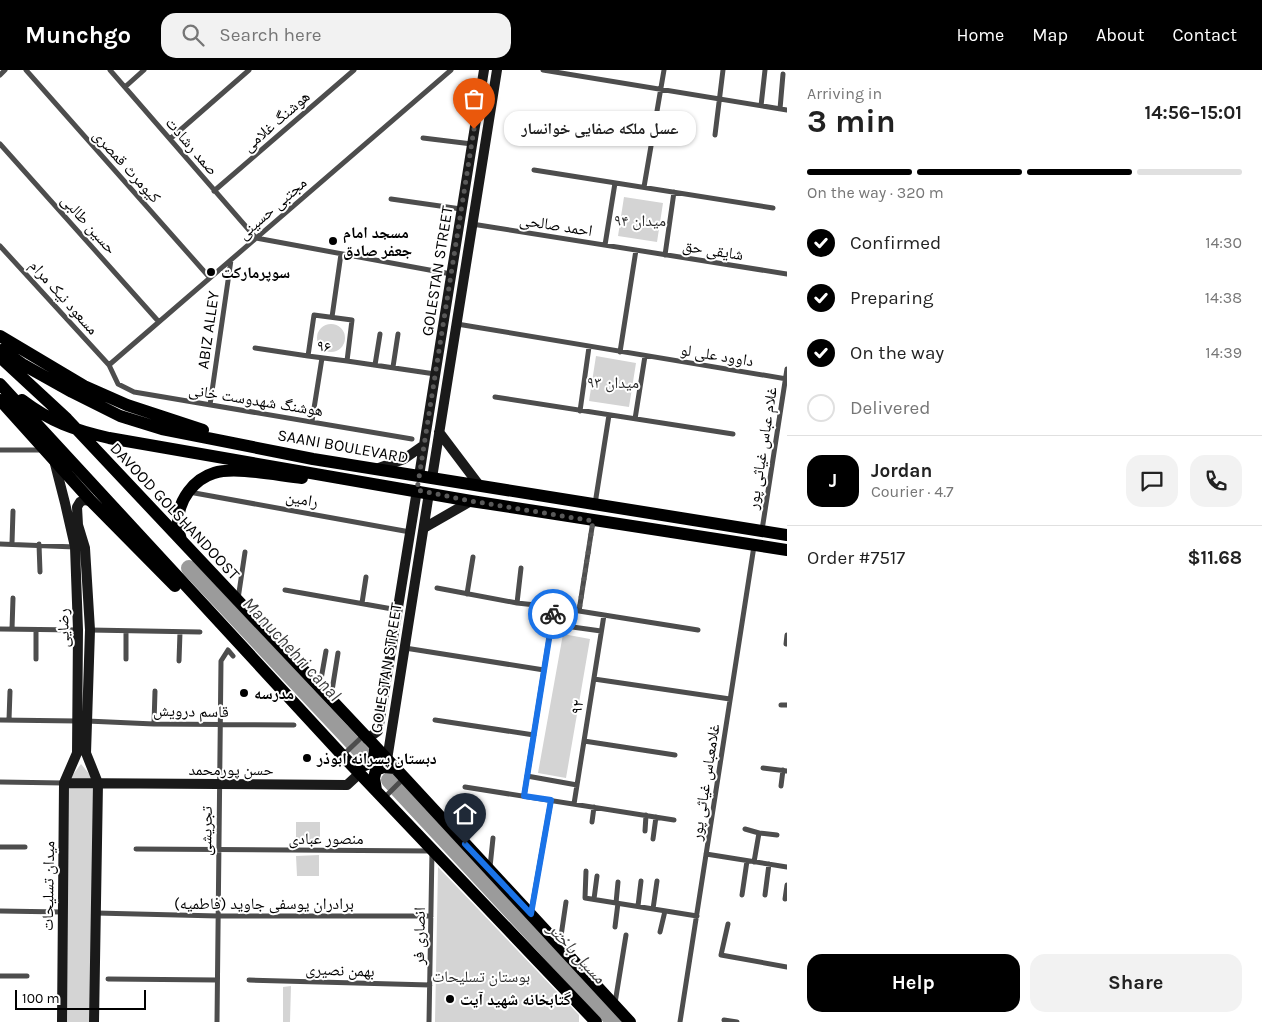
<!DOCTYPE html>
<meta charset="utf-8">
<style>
body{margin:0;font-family:Karla,"Noto Naskh Arabic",sans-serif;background:#f2f2f2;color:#222;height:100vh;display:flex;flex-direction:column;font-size:19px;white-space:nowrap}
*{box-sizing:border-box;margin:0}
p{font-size:16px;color:#767676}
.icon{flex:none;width:28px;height:28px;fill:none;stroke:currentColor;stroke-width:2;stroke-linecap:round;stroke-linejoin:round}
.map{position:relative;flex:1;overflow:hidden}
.sheet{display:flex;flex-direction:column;background:#fff;width:475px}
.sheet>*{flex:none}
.scale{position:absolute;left:15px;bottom:12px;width:131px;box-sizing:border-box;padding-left:5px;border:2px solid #000;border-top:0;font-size:14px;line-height:18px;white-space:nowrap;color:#000;-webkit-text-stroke:4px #fff;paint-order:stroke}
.pin{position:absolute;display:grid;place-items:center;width:42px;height:42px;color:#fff;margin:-51px -21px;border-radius:50% 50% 50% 0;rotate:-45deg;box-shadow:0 0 5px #0007}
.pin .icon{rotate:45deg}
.courier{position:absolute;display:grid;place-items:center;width:50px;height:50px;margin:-25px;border:4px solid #1a73e8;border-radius:50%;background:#fff;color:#222;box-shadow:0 1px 6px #0007}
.bubble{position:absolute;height:35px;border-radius:15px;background:#fff;box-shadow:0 1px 4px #0004;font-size:16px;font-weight:700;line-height:35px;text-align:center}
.overview em{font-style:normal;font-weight:700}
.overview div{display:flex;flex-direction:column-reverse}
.overview{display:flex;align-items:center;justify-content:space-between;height:85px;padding:0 20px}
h1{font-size:32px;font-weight:700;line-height:38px}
.bar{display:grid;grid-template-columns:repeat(4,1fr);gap:8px 5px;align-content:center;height:60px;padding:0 20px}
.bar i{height:6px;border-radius:4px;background:#e0e0e0}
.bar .on{background:#000}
.bar p{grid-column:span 4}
.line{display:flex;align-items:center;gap:12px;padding:0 20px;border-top:1px solid #e0e0e0}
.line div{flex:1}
.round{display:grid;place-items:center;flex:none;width:52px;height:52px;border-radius:15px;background:#f2f2f2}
ol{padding:0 20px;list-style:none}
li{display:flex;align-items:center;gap:15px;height:55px}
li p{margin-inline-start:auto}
li .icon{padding:5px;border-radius:50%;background:#000;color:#fff;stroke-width:4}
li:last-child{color:#767676}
li i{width:28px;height:28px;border:2px solid #e0e0e0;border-radius:50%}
.cta{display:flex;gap:10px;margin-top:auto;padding:10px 20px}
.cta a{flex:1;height:58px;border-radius:15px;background:#000;color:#fff;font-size:20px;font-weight:700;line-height:58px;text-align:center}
.cta a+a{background:#f2f2f2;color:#222}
header{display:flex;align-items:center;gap:30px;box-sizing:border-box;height:70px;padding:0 25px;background:#000;color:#fff}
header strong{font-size:24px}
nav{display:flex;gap:28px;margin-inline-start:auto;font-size:18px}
.search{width:350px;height:45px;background:#f2f2f2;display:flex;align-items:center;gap:12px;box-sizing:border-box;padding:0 18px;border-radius:15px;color:#767676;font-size:19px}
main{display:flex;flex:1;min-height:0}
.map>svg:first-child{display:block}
.green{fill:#d4d4d4}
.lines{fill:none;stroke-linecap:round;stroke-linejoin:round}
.river{stroke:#9b9b9b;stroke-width:16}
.street{stroke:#4d4d4d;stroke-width:5}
.secondary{stroke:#1a1a1a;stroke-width:10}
.primary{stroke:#000;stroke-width:12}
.done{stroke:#595959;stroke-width:5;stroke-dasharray:0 9}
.route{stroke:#1a73e8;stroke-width:6}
.poi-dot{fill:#000;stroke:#fff;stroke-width:2}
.labels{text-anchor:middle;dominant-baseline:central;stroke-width:4;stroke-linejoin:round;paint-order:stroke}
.street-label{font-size:16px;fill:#000;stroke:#fff}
.park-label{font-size:16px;fill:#2b2b2b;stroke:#fff}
.poi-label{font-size:16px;font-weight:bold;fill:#000;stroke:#fff;text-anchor:start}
.water-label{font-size:18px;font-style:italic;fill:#3c3c3c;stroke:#fff}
</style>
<header>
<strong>Munchgo</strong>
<div class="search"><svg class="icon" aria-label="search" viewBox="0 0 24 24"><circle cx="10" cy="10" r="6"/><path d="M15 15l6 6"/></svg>Search here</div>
<nav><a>Home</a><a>Map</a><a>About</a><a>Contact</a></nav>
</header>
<main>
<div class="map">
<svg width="787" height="952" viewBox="0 0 787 952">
<rect width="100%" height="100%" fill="#fff"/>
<path class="green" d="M624,127L663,133L657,172L618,166Z
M317 268a14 14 0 1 1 28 0a14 14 0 1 1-28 0Z
M596,286L636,293L629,337L589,331Z
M563,564L590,569L566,708L538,703Z
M81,694L95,711L92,952H64L68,711Z
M296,752H320V773H296Z
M319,785V806H297L296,786Z
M438,797L579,945V952H435Z
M291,916L290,952H283V917Z"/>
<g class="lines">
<path class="river" d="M189,498L365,686
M389,710L614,952"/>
<path class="street" d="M26,0L210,208
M110,0L256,168L451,204
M543,0L787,40
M0,5L5,0
M125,17L144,0
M761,36L765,0
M780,39L783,4
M715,65L723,0
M423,68L472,74
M170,69L249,0
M0,74L159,252
M534,100L773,138
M644,117L664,0
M214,121L354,0
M391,129L461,139
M472,154L787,204
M605,175L615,113
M0,176L109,295L118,314L134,322L412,369
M665,185L674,122
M314,245L352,250L347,291L308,286Z
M332,247L341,184
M457,254L787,309
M255,278L308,286
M620,282L636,180
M347,291L435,304
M109,295L451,0
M375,295L380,264
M393,297L398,264
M495,327L733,364
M210,335L231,190
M580,341L589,277
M635,349L645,286
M312,351L322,288
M0,380H41
M189,422L410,462
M595,434L609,345
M762,460L787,299
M12,473L13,441
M0,474L75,477
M39,474L40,502
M437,518L517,533L554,537L698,560
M285,520L398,540
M467,524L473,487
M238,529L245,482
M362,533L366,507
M517,533L521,498
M579,541L593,451
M551,554L601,561
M0,559L78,560
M12,559L13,528
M36,560V589
M90,560L200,562
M787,565L786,574H787
M405,578L544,600
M126,589V561
M179,591L180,562
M594,609L730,629
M320,615L326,581
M331,627L338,583
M781,635H787
M0,650L77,651
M9,650L10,621
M435,650L534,665
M87,651L154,654L294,655
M154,654L155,621
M584,671L675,685
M343,685L364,665
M763,698L787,701
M527,706L577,715
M0,712L64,713
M781,716L783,700
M465,717L674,750
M524,726L554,537
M384,728L404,708
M574,734L604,545
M592,752L594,737
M745,759L759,763
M645,761L646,745
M653,769L656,747
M0,777H25
M136,779L432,781L429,952
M706,784L787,797
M754,792L759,763L777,765
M490,797L493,768
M586,801L585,828L697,846
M742,825L747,791
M765,825L769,794
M594,829L597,806
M785,829L787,815
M616,833L618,812
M638,836L641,811
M653,839L657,811
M0,841L62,842
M96,843L218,846H431
M531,843L551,730
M728,854L721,885L787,897
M615,857L618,833
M660,862L665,841
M560,873L566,832
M0,906H27
M108,909L217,910
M249,910L430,915
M615,933L626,865
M724,950L737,952
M217,952L221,591L228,580L233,586
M680,952L754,476"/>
<path class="secondary" d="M439,362L479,415
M54,390L65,433L75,477L78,560L77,683L64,713L62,952
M376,399L404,389L424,375
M419,406L484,0
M432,408L497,0
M91,431L84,430L80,432L77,437L78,455L85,478L90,560L86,683L98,713L94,952
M424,458L471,431
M367,669L378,661L417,420
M387,690L429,423
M64,713L347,715L360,703"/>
<path class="primary" d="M0,266L84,316L127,335L203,360
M2,280L22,294L72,322L120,346L162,359L313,389L787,465
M0,287L67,349L375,676L630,952
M0,314L342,685L596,952
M0,330L91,431L175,516
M22,330C51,352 74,360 109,368L471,431L787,480
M181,470C180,465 177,458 178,452C178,430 194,409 214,403C235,396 280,406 302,408
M353,696C368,697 376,692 375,676
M376,720L374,708L376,700L384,697L395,698"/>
</g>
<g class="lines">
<path class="done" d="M474,59L417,420L471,431L593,451L579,541L554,537L553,544"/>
<path class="route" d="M465,774L531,844L551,730L524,726L553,544"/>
</g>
<g class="poi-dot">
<circle cx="333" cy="171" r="5"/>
<circle cx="211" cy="202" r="5"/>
<circle cx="244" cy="623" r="5"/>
<circle cx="307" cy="688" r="5"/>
<circle cx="450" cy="929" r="5"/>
</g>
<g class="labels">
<g class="street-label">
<text transform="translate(276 51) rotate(-41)">هوشنگ غلامی</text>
<text transform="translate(192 76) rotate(49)">صمد رشادت</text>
<text transform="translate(127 96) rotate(48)">کیومرث قمصری</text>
<text transform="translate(272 138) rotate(-41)">مجتبی حسینی</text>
<text transform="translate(89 154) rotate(48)">حسین طالبی</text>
<text transform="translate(556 155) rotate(9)">احمد صالحی</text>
<text transform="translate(713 180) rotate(9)">شایقی حق</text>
<text transform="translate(437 201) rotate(-81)">GOLESTAN STREET</text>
<text transform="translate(64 227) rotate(48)">مسعود نیک مرام</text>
<text transform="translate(208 260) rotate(-82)">ABIZ ALLEY</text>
<text transform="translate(324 276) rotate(7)">۹۶</text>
<text transform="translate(717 285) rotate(9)">داوود علی لو</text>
<text transform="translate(256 330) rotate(9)">هوشنگ شهدوست خانی</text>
<text transform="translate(343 376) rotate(10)">SAANI BOULEVARD</text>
<text transform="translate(762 378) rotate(-81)">غلام عباس غیاثی ‌پور</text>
<text transform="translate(302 429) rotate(10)">رامین</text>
<text transform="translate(175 441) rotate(47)">DAVOOD GOLSHANDOOST</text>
<text transform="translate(63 558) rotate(-91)">رضایی</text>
<text transform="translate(386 598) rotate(-81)">GOLESTAN STREET</text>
<text transform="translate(577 637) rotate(-81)">۹۲</text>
<text transform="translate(191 641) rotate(1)">قاسم درویش</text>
<text x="231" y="699">حسن پورمحمد</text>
<text transform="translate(705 712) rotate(-81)">غلامعباس غیاثی پور</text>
<text transform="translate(206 761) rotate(-89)">تجریشی</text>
<text x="326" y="768">منصور عبادی</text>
<text transform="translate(48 816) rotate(-89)">میدان تسلیحات</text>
<text x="264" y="833">برادران یوسفی جاوید (فاطمیه)</text>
<text transform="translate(419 866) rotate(-89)">انصاری فر</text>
<text transform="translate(340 900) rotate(2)">بهمن نصیری</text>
</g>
<g class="park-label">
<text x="640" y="150">میدان ۹۴</text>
<text x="613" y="312">میدان ۹۳</text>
<text x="481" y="906">بوستان تسلیحات</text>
</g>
<g class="poi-label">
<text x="343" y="162">مسجد امام<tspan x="343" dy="18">جعفر صادق</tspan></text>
<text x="221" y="202">سوپرمارکت</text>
<text x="254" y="623">مدرسه</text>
<text x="317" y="688">دبستان پسرانه ابوذر</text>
<text x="460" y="929">گتابخانه شهید آیت</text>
</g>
<g class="water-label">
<text transform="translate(292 579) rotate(47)">Manuchehri canal</text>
<text transform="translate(577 883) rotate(47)">مسیل باختر</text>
</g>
</g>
</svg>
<div class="scale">100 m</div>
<div class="pin" style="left:474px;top:59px;background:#ea580c"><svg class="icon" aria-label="bag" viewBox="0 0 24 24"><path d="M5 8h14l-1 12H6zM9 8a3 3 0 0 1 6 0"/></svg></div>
<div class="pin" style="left:465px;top:774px;background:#1f2937"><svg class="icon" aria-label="home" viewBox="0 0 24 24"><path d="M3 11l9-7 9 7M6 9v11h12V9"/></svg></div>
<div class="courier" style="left:553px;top:544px"><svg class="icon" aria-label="bike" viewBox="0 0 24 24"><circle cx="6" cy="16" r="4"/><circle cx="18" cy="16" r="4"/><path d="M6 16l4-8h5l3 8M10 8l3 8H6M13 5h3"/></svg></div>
<div class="bubble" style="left:504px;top:41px;width:192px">عسل ملکه صفایی خوانسار</div>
</div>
<section class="sheet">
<div class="overview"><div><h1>3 min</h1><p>Arriving in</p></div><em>14:56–15:01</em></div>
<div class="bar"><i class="on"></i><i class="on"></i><i class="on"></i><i></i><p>On the way · 320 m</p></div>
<ol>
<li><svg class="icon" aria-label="check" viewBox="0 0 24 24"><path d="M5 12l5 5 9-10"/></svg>Confirmed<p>14:30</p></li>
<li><svg class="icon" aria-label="check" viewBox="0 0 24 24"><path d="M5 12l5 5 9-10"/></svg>Preparing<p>14:38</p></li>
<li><svg class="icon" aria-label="check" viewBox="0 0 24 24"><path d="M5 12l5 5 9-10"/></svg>On the way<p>14:39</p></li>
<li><i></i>Delivered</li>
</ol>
<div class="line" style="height:90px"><b class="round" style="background:#000;color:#fff">J</b><div><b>Jordan</b><p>Courier · 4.7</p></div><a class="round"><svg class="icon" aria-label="chat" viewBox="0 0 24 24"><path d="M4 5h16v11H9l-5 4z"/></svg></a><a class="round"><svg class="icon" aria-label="phone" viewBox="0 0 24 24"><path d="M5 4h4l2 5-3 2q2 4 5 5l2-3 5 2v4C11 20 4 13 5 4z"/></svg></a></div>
<div class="line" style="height:65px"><div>Order #7517</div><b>$11.68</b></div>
<div class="cta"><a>Help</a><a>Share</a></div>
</section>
</main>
